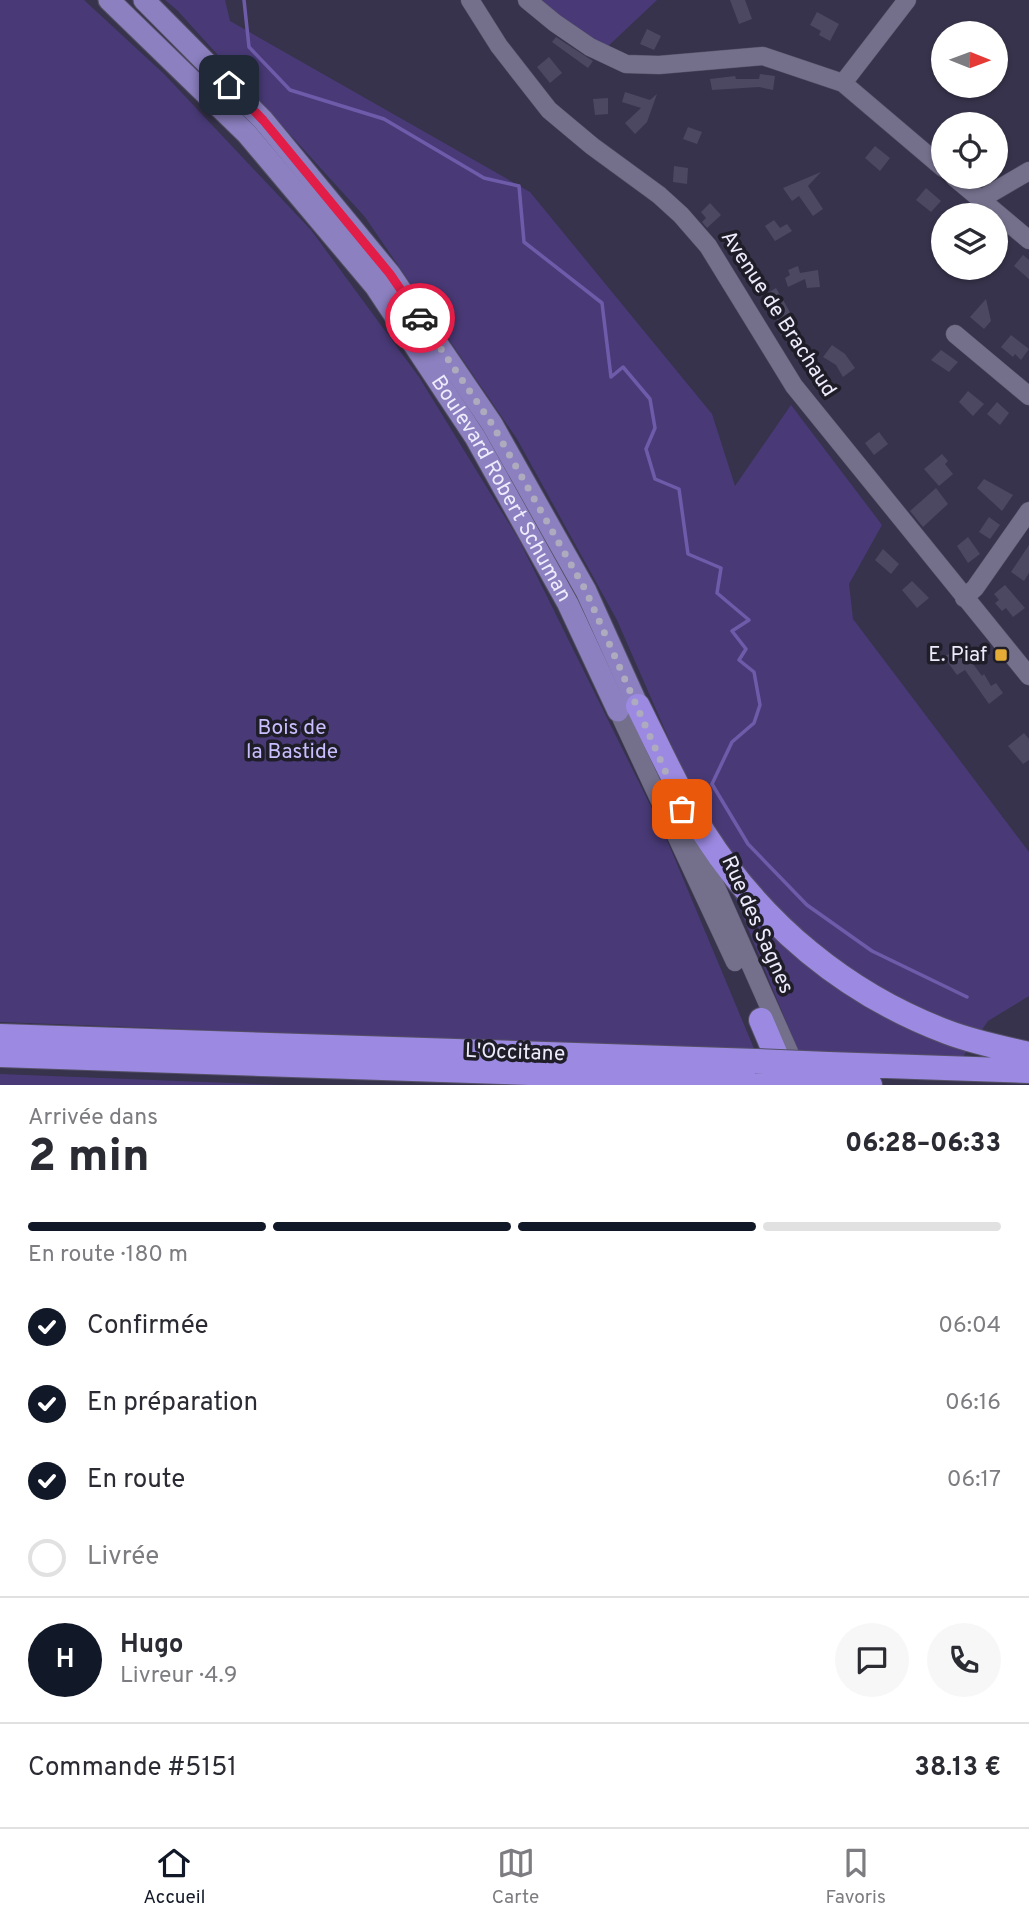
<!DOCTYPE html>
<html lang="fr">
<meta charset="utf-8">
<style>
body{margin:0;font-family:Overpass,sans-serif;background:#f7f7f7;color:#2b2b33;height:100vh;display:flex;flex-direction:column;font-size:26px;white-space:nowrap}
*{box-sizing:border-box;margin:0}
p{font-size:23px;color:#7c7c81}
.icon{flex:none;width:38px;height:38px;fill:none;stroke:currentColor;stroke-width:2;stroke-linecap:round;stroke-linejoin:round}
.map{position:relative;height:1085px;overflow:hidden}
.sheet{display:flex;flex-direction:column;background:#fff;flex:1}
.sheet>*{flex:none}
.needle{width:46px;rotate:91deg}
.controls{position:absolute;left:931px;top:21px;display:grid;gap:14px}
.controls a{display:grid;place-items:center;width:77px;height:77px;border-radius:50%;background:#fff;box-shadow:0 2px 5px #0004;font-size:35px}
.pin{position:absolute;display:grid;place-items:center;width:60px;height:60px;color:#fff;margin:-30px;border-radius:14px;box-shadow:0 4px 10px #0006}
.courier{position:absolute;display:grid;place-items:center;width:70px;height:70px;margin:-35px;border:5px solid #e11d48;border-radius:50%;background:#fff;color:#222;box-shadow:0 2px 9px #0007}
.headline em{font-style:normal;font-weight:800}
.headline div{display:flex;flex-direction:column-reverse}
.headline{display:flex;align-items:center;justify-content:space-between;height:119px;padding:0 28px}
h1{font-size:46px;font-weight:800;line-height:52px}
.bar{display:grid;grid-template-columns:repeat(4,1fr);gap:10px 7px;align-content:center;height:84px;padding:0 28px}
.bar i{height:9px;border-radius:5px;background:#e1e1e2}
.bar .on{background:#111827}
.bar p{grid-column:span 4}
.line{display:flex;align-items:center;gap:18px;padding:0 28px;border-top:2px solid #e1e1e2}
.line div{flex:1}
.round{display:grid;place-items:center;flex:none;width:74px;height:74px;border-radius:37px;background:#f7f7f7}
ol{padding:0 28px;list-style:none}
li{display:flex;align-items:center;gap:21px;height:77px}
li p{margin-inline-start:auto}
li .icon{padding:7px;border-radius:50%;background:#111827;color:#fff;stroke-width:4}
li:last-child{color:#7c7c81}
li i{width:38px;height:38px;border:4px solid #e1e1e2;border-radius:50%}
.dock{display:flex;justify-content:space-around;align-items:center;height:98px;border-top:2px solid #e1e1e2;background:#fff;font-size:19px;color:#7c7c81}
.dock a{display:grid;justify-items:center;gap:4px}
.dock .on{color:#111827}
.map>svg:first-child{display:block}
.green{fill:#493a77}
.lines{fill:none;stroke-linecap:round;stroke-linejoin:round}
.stream{stroke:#6e5caa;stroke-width:3.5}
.building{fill:#4c4862}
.minor-casing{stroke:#555066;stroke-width:19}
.major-casing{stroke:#555066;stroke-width:23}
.highway-casing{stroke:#555066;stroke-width:26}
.minor{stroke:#74708c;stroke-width:18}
.major{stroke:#8c80c0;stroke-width:21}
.highway{stroke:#9c8ae2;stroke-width:24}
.highway-bridge-casing{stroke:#555066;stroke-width:26;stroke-linecap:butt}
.highway-bridge{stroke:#9c8ae2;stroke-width:24}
.done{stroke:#aeabbe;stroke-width:7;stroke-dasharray:0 12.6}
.route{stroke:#e11d48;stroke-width:9}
.poi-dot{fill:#e5ad35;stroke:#1f1d28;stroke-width:2.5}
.labels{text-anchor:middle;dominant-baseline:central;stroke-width:7;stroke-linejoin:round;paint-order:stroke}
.street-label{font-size:21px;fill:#eeebfc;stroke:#1f1d28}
.poi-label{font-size:21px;fill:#eeebfc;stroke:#1f1d28;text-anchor:end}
.park-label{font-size:21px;fill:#c9befe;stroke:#1f1d28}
</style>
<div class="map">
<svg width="1029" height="1085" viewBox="0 0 1029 1085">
<rect width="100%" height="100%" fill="#37334c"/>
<path class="green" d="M0,0H84L164,74L311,230L419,377L519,540L664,833L755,1051L0,1022Z
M165,0H225L230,21L530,192L712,414L735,486L791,405L882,525L849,584L853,619L1029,852V996L988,1021L962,1058L799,1053L686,778L617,620L517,439L365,217L177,10Z
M537,0H657L604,50Z
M0,1074L282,1085H0Z"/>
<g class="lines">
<path class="stream" d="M244,0L249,47L290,90L384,119L484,178L519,186L524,242L602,303L611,377L623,367L650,399L655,428L646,449L655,479L679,489L688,554L721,568L717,593L749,620L732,631L746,649L739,660L754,672L760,705L754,723L732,742L712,784L748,844L807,905L872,951L967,997"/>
</g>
<path class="building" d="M730,0H745L752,19L739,24Z
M817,12L839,24L830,41L819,35L821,31L810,25Z
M647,29L661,36L654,50L640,44Z
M556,37L593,61L588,68L552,42Z
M549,57L562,73L550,83L537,67Z
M760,74L775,76L773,90L759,87L712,90L710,79L735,76L736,79H759Z
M625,92L650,100L657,94L647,122L635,134L625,123L641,108L622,102Z
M608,98V114L595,115L593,99Z
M688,127L702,132L697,144L683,139Z
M875,146L890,158L880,171L865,158Z
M674,166L688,168L687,184L673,182Z
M821,172L808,186L823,209L813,216L799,196L792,201L783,188Z
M926,188L941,201L931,212L916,200Z
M710,203L721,215L707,228L702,222L706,218L701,212Z
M774,220L780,228L787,224L792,231L775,241L765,226Z
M1023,255L1029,260V279L1014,266Z
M798,266L800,273L818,270L820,287L807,288L805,279L788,287L785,278L790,275L788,270Z
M776,288L798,326L785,334L763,296Z
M986,299L991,321L984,329L970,317Z
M1011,335L1029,349L1021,360L1015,354L1013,357L1001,347Z
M832,345L845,354L855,368L843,377L836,365L823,357Z
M941,350L958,362L949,372L931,360Z
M968,391L984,404L973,416L959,402Z
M997,402L1009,413L1000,425L987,414Z
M879,432L888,444L874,455L865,443Z
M942,454L948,461L945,464L953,474L939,486L924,469Z
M984,479L1013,495L1002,511L977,488Z
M936,488L948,504L923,527L910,511Z
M989,517L1000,525L990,539L979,532Z
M968,537L980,554L968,563L957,546Z
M1029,545V573L1024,581L1011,572Z
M883,549L899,564L891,574L875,560Z
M912,581L929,598L917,608L902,590Z
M1005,585L1025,608L1013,617L1006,608L1002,611L995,603L999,600L994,594Z
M962,645L969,655L967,656L982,676L984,674L991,686L996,683L1003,693L989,704L965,670L957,675L944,657Z
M1024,733L1029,739V760L1023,764L1008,746Z"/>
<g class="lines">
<g class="minor-casing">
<path id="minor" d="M470,0L499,46L549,110L592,146L659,195L681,215L708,246L794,386L1029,676
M527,0L555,23L590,47L626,64L659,65L763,56L843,83L943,168
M843,83L907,0
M954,177L1029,240
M981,199L1029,171
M955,334L1029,396
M964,598L975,588L1029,511
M618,711L735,962
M689,826L798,1072"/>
</g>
<g class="major-casing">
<g id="major">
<path id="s1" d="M109,0L247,134L375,286L475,437L568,604L618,711"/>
<path d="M144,0L263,120L390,274L492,424L586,591L638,706"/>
</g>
</g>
<g class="highway-casing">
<path id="highway" d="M638,706C659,748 679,793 704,833C762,924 846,994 947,1032C973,1042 1002,1048 1029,1054
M761,1020L787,1081
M0,1036L756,1061
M0,1055L765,1081
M828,1064L1029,1071
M833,1085H870"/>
</g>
<use href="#minor" class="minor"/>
<use href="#major" class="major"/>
<use href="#highway" class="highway"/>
<g class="highway-bridge-casing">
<path id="highway-bridge" d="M756,1061L828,1064
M765,1081L836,1084"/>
</g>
<use href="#highway-bridge" class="highway-bridge"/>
</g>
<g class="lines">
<path class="done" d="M420,318L492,424L586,591L682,809"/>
<path class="route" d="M229,85L263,120L390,274L420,318"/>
</g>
<rect class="poi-dot" x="994" y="648" width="14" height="14" rx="3.5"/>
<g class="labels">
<g class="street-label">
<text transform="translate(778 314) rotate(57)">Avenue de Brachaud</text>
<text stroke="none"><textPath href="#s1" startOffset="630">Boulevard Robert Schuman</textPath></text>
<text transform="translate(757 925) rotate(66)">Rue des Sagnes</text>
<text transform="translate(515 1053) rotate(2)">L'Occitane</text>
</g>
<g class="poi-label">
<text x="987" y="655">E. Piaf</text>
</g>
<g class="park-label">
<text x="292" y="728">Bois de<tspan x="292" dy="24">la Bastide</tspan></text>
</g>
</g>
</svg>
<div class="controls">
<a><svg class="needle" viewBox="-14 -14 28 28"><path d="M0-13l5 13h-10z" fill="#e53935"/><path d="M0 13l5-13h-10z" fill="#7c7c81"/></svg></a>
<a><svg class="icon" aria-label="locate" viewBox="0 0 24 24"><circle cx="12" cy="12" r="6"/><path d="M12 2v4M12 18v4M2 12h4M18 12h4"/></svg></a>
<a><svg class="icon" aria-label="layers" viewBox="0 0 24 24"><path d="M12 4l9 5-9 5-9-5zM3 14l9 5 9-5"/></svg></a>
</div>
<div class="pin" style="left:682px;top:809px;background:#ea580c"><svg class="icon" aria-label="bag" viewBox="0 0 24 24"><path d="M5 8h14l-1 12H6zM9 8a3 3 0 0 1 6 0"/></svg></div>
<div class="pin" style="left:229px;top:85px;background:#1f2937"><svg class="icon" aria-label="home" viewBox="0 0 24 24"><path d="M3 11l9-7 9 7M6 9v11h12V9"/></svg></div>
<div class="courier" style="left:420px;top:318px"><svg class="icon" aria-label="car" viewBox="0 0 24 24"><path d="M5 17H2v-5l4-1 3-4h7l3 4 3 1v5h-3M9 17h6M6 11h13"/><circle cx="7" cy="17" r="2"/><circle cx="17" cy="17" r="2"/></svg></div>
</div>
<section class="sheet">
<div class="headline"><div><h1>2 min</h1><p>Arrivée dans</p></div><em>06:28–06:33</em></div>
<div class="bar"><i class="on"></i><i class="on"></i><i class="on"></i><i></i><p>En route · 180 m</p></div>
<ol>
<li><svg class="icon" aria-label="check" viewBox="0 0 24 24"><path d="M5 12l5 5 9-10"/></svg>Confirmée<p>06:04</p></li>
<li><svg class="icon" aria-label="check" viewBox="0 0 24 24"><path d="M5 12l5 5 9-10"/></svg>En préparation<p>06:16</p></li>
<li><svg class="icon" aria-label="check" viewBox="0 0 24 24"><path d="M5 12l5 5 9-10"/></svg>En route<p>06:17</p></li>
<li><i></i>Livrée</li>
</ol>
<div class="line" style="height:126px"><b class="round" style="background:#111827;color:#fff">H</b><div><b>Hugo</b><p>Livreur · 4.9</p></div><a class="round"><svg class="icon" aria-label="chat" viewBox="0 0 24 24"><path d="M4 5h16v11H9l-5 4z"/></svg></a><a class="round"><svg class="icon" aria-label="phone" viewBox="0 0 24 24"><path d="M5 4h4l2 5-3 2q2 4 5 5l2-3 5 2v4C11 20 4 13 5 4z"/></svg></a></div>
<div class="line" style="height:91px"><div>Commande #5151</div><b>38.13 €</b></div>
</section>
<nav class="dock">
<a class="on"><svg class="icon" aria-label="home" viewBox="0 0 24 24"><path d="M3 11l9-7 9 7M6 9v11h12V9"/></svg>Accueil</a>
<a><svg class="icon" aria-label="map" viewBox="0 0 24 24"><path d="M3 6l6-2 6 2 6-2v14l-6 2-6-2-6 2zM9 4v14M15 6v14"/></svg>Carte</a>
<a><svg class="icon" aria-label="saved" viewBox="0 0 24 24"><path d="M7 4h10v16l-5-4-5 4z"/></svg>Favoris</a>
</nav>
